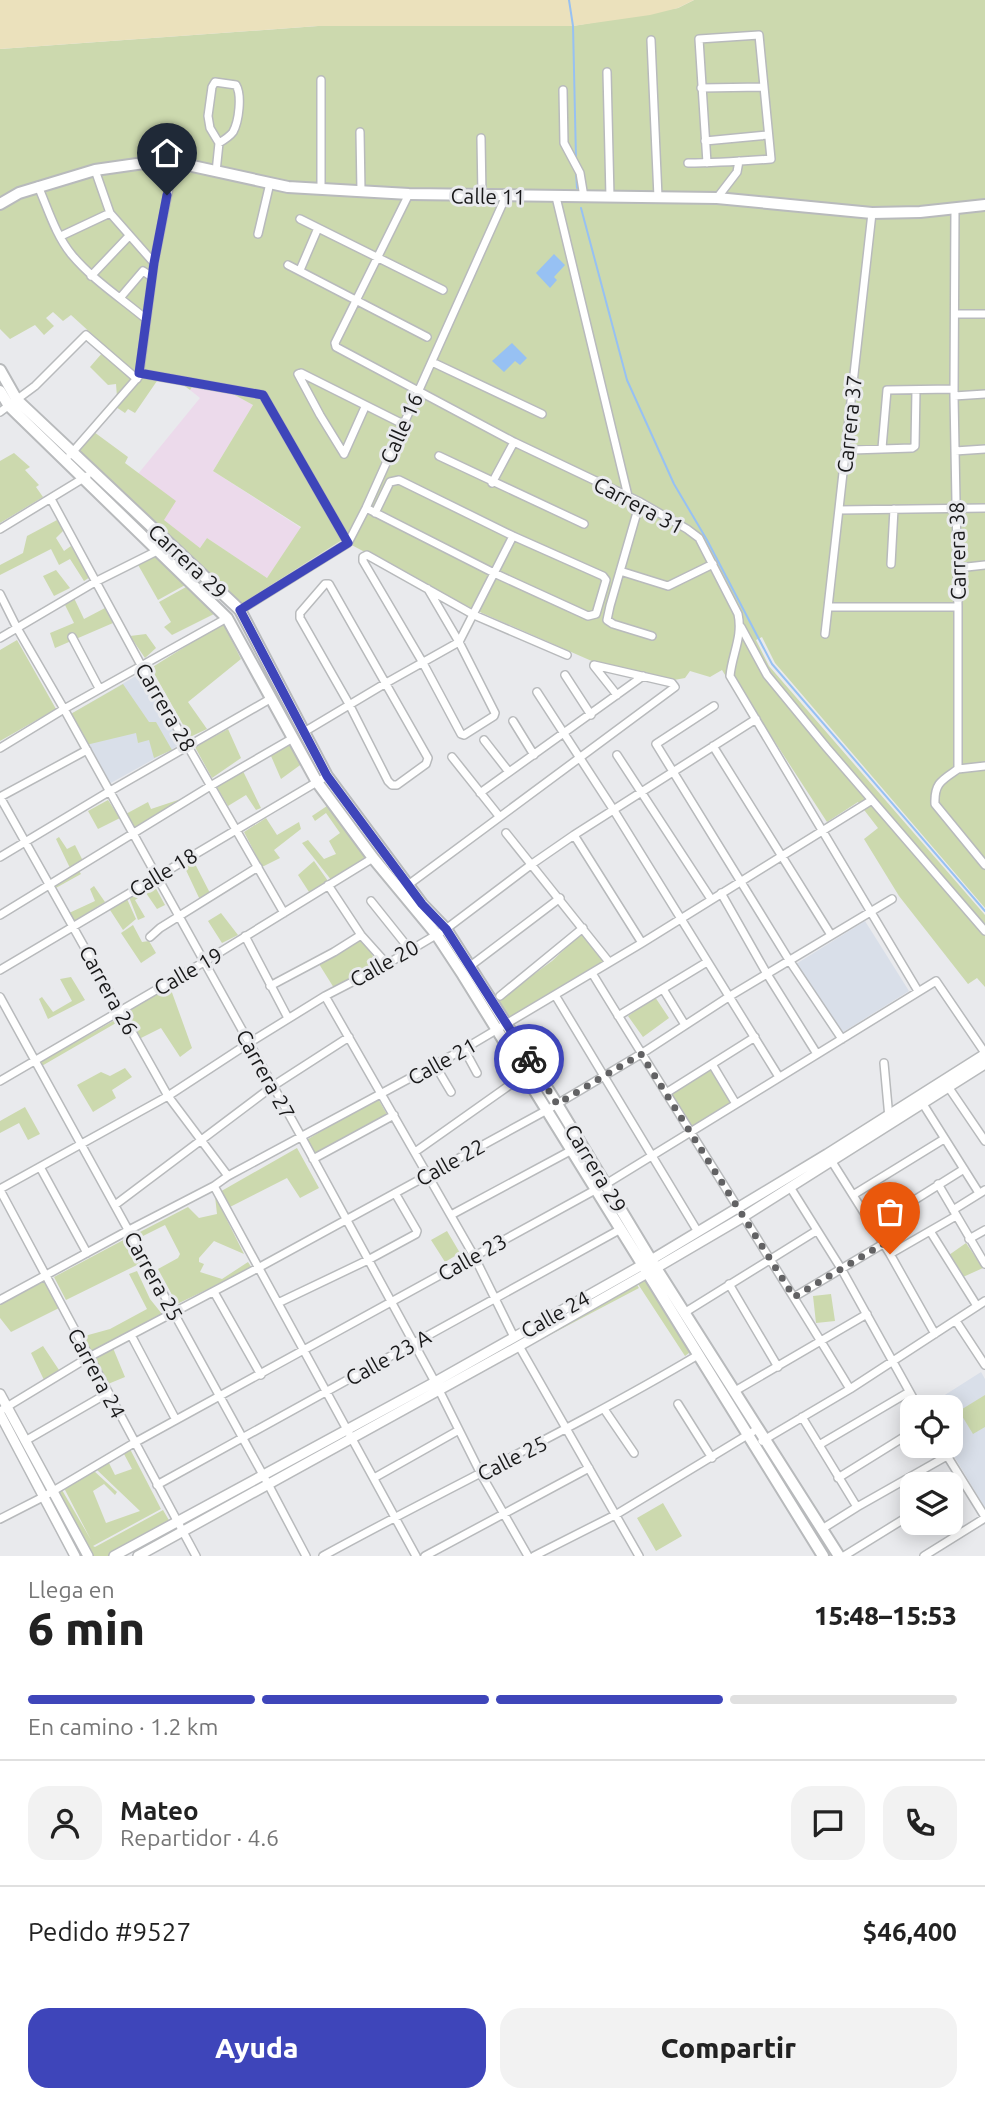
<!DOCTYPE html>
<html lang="es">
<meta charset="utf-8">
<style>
body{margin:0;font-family:Ubuntu,sans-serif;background:#f2f2f2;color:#222;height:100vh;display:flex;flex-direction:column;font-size:26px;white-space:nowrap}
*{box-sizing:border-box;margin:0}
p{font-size:23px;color:#767676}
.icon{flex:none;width:38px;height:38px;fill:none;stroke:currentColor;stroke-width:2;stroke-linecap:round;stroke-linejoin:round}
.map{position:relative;height:1556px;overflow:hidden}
.sheet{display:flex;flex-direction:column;background:#fff;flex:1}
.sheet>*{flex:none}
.controls{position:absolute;left:900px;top:1395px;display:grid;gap:14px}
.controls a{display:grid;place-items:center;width:63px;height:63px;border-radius:14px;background:#fff;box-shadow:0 4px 18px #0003;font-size:35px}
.pin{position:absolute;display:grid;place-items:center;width:60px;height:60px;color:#fff;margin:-72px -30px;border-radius:50% 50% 50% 0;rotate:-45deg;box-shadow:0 0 7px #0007}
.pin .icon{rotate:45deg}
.courier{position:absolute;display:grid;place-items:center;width:70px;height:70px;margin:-35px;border:5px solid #3e45ba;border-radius:50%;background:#fff;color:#222;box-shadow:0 2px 9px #0007}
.headline em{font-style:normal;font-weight:800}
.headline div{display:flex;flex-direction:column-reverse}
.headline{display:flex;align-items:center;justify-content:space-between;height:119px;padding:0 28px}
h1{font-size:46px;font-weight:800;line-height:52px}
.bar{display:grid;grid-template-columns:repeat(4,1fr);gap:10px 7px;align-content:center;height:84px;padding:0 28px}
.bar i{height:9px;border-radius:5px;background:#e0e0e0}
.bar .selected{background:#3e45ba}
.bar p{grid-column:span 4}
.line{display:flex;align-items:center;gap:18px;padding:0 28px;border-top:2px solid #e0e0e0}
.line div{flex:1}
.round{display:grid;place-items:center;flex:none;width:74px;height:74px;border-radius:21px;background:#f2f2f2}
.action{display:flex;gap:14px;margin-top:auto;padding:14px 28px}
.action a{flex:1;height:80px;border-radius:21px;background:#3e45ba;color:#fff;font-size:28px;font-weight:800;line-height:80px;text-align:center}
.action a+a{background:#f2f2f2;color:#222}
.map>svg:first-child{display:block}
.commercial{fill:#ecdaeb}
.built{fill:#d9dfe9}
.green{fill:#ccd9ae}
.sand{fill:#ebe1bc}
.water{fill:#97c1f3}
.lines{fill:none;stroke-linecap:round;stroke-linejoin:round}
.stream{stroke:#97c1f3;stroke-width:2}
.minor-casing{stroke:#b8babc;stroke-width:10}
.tertiary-casing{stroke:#b8babc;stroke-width:12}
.secondary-casing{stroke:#b8babc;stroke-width:14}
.minor{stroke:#fff;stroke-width:7}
.tertiary{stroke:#fff;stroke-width:9}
.secondary{stroke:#fff;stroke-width:10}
.done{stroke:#626264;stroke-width:7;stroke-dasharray:0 12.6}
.route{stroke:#3e45ba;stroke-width:9}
.labels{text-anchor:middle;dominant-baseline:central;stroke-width:6;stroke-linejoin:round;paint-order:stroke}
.street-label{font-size:21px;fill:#19191a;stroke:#e9eaed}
</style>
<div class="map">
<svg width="985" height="1556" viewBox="0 0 985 1556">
<rect width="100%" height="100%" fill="#e9eaed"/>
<path class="commercial" d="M192,387L233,394L253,405L213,471L301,528L267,578L207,538L200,548L163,520L175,501L138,474L200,398L190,390Z"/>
<path class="built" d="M141,673L181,744L109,784L69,715Z
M865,921L909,991L840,1034L796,964Z
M981,1372L985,1379V1508L948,1446H950V1407H926Z"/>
<path class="green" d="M694,0H985V908L775,663L762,637L756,640L769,666L985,915V987L977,978L968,984L899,896L864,839L878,828L858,802L827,822L747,699L741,701L722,670L710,677L690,671L685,678L674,680L594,662L473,609L342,540L241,604L206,576L75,452L94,432L128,457L125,463L176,501L164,520L200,548L207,538L267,578L301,527L213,471L253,405L233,394L192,387L190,390L179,382L159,378L135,413L128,409L125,413L116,407L138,376L71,315L63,321L53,312L46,318L54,326L44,335L35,325L10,339L0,329V49L318,26H573L678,8Z
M103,352L132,378L117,397L116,384L108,385L90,367Z
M14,453L30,467L25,470L39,485L36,487L43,497L0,523V461Z
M57,520L64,530L56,538L64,551L71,546L90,577L84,581L70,559L59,565L51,549L0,575V565L23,553L27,536Z
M157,553L187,584L158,600L137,563Z
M56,570L70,588L54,596L43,576Z
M186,587L214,614L172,635L164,627L171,622L159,602Z
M74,598L84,619L105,608L113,623L55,648L50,633L74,623L65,605Z
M223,623L241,659L188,702L207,729L190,737L151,668Z
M146,634L156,648L145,658L130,636Z
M17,640L56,709L0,741V650Z
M123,684L149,722H156L172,750L154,758L149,740L138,743L136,733L86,745L69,715Z
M228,729L241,758L212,778L195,747Z
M292,743L303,763L281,779L271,756Z
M242,769L261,808L256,810L246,795L228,806L215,784Z
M187,797L133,830L124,815L148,802L151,809Z
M108,800L120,818L98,829L88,811Z
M327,806L368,856L332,881L302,843L308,840L324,859L336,854L329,841L340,833L326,813L315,821L312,816Z
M266,818L277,835L299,822L301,829L274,850L280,858L262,867L244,832Z
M59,837L67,849L75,845L83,861L70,868L56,839Z
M193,860L211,895L201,902L184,866Z
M314,861L328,881L309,892L298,875Z
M78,869L81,874L54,889L69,913L95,901L90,889L94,886L105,902L71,923L49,887Z
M153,883L165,905L157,909L146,893L135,900L145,917L138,920L129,897Z
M127,899L136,919L123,930L110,910Z
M221,913L238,935L222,943L208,921Z
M133,925L142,942L149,941L156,953L141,963L121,933Z
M583,932L606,961L508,1018L496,1002L552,961Z
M362,938L377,963L334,988L319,964Z
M71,977L85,1000L48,1019L39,999L42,997L53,1012L72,1001L60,979Z
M170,987L192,1048L180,1057L161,1028L139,1039L123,1012Z
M655,997L669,1018L643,1037L628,1016Z
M115,1020L116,1023L40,1067L37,1064Z
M125,1068L132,1077L112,1090L116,1098L93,1112L77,1085L101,1072L110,1076Z
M711,1068L731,1103L693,1129L669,1094Z
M377,1097L388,1116L313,1157L305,1141Z
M25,1107L40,1134L28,1140L19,1123L0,1133V1121Z
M297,1148L319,1188L300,1198L287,1178L226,1209L218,1193Z
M215,1196L244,1254L214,1241L199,1258V1262L204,1264L200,1272L222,1279L248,1262L252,1268L177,1304L158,1269L178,1258L180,1254L165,1225L139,1238L138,1233L188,1207L199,1218L217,1214Z
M447,1231L460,1253L445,1262L431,1240Z
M129,1237L143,1262L66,1300L54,1277Z
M966,1243L983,1268L963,1277L949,1255Z
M137,1271L150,1299L162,1314L91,1354L81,1337L110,1329L147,1309L129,1274Z
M646,1276L693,1350L685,1356L636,1281Z
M44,1281L59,1308L11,1332L0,1318V1305Z
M635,1282L639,1288L525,1348L522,1343Z
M831,1294L835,1321L816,1323L813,1296Z
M43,1346L59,1370L44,1380L31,1353Z
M113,1348L125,1377L108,1384L94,1358Z
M985,1395V1427L973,1434L959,1411Z
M130,1449L161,1509L93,1546L95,1547L163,1510L170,1522L108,1556H91L56,1493L62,1490L91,1540L64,1488L94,1471L117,1492L115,1495L104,1484L93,1491L106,1523L140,1511L96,1469L109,1463L115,1475L132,1469L124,1454Z
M663,1503L682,1536L656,1551L637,1518Z"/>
<path class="sand" d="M0,0H694L678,8L650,15L573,26H318L0,49Z"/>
<path class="water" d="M554,254L565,265L554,277L557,280L550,288L536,273Z
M512,343L527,358L520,365L515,361L504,372L492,361Z"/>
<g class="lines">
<path class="stream" d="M569,0L573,26L576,159
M576,172L577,188
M581,208L627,380L674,484L707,540L772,664L985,911"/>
<g class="minor-casing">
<path id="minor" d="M651,40L658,197
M607,72L610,197
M701,88L763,87
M563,90L564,143L580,173L584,197
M360,132L361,191
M481,138L482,196
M705,141L768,135
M688,163C716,163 743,161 771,159L759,35L699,39L707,163
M95,170L110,213L154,263
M216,172L219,143L210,128L208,116L212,87L215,82L236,85C242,95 239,121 233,132C230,136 224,140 219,143
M38,186C48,209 56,236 72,255C93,280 121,298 146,319
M321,189V80
M409,194L335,343L336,347L514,442L640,502L687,529L699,538L738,614C743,637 732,654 730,676L918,991
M556,197L628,496
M717,198L737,172L739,161
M955,209L954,396L958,607V769C942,780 934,783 935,804L985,865
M300,219L443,290
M258,234L270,183
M61,236L110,213
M288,265L427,337
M300,270L318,228
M91,276L129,236
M120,298L143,271L152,277
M955,314H985
M432,362L542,414
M139,373L263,395L348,543
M298,374L301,373L403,424
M298,374L320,415L344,454
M954,396L985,394
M0,412L35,386L86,335L137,379
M882,448L887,390L954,389
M852,450L912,448L915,446L916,390
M955,451L985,449
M344,454L365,407
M70,455L139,376L154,263L174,162
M439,456L584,524
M492,483L514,442
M51,499L141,665L284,913
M640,502L610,606L607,620L613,624L652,636
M366,508L494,573L588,616L596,614L606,580L603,576L513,536L399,480L390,482L375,513
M839,510L985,508
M0,529L87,476
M891,564L894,509
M958,568L985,565
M620,571L668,586L713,564
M325,584H329L428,758L426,764L397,785H392L388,781L349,704L300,618V613Z
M428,589L459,642L495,713L494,716L464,735L461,734L423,663L363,561V557L367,555L474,615L567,655
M0,594L17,628L64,709L302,1138L435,1382L481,1474L528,1556
M828,607H958
M240,610L348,543L366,508L506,196
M741,627L767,675L827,748L985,931
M825,634L872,213
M72,637L99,688
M0,638L95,582L159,550
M594,666L617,695
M565,675L591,715
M537,692L613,809L779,1077
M714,706L656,744L789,960L842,1039
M513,721L534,755
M304,732L386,683L459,642L513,536
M484,740L509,772
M713,746L831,935
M0,748L64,709L227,618
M617,755L711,899
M452,757L499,816
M958,769L985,766
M480,793L643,676
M0,797L168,1096L228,1176
M0,797L87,750
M506,833L609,962
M574,835L642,943
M0,857L110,791L270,699
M328,885L361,935L387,964
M408,885L675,687L672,683L594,665
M721,893L767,974L817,1054
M371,901L411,951
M0,915L212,785L293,738
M245,936L288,1018
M150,937L160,928L258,867
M469,967L560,898
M0,970L327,776
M592,973C677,1112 765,1249 850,1389
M270,986L334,952L361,935
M663,989L685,1025
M555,995L698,1232
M325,996L474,1256L514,1337
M500,996L583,928
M0,997L268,1484L306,1556
M618,1016L707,962
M464,1049L477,1073
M884,1063L889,1118
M712,1064L736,1104
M435,1065L451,1092
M0,1081L204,962L373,858
M949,1088L985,1141
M666,1093L755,1037
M923,1104L979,1193
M415,1152L524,1075
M829,1157L890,1254L935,1334
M313,1159L394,1115
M40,1167L87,1253
M938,1184L985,1264
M214,1186L416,1556
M790,1187L842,1270L918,1407
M0,1189L168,1096L249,1043L325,996L387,964L446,929L532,864L574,835L756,719
M0,1190L196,1556
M853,1195L944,1139
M115,1205L273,1086L349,1037
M953,1210L985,1190
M451,1215L572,1150
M873,1226L964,1169
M930,1231L977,1306
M969,1239L985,1230
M890,1254L956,1216
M729,1284L778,1367
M214,1292L261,1375
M794,1297L883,1244
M0,1300L129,1230L214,1186L228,1176L464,1049L642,943L872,800
M278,1303L368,1260L416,1234L417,1231L395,1193
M684,1313L816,1231
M956,1321L985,1365
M131,1335L176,1420
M519,1346L639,1556
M735,1391L867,1314
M678,1404L712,1458
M604,1409L634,1453
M0,1411L89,1357L258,1268L547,1110L641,1054L730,996L892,899
M802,1417L857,1507
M25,1441L108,1393
M762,1441L850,1389L985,1301
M819,1445L909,1392
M941,1446L985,1517
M374,1478L459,1430
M838,1478L912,1432
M157,1485L619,1230
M950,1491L963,1483
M0,1519L43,1497L134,1443L606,1184L936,981L985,1053
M822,1529L857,1507L947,1456
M323,1556C447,1488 575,1428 698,1355
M425,1556L589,1468
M534,1556L617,1514L759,1428
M844,1556L912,1514
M924,1556L985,1518"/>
</g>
<g class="tertiary-casing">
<path id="tertiary" d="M0,1394L88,1556
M0,1414L75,1556
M114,1556L435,1382L651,1260L827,1154L985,1054
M138,1556L519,1346L656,1268L743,1217L985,1064"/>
</g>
<g class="secondary-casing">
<path id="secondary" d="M0,204L19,193L95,170L151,162H174L288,187L409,194L717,198L872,213L920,212L985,205
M0,370L17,400L240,610L327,776L422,904L446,929L557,1104L656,1268L839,1556
M0,391L9,406L227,618L317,782L373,858L436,934L463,975L823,1556"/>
</g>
<use href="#minor" class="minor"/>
<use href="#tertiary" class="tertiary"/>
<use href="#secondary" class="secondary"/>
</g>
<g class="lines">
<path class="done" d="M529,1059L557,1104L641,1054L794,1297L883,1244L890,1254"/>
<path class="route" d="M167,195L154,263L139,373L263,395L348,543L240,610L327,776L422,904L446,929L529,1059"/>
</g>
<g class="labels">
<g class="street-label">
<text transform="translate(488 196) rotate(1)">Calle 11</text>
<text transform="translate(849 424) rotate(-84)">Carrera 37</text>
<text transform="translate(401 428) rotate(-66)">Calle 16</text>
<text transform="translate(639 505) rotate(28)">Carrera 31</text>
<text transform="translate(957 551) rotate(-91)">Carrera 38</text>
<text transform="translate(188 561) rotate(43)">Carrera 29</text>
<text transform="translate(166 707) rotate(60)">Carrera 28</text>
<text transform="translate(163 872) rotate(-31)">Calle 18</text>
<text transform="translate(384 963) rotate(-29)">Calle 20</text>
<text transform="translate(188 971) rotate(-30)">Calle 19</text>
<text transform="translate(109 990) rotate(61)">Carrera 26</text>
<text transform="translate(442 1061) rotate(-29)">Calle 21</text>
<text transform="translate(266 1074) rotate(61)">Carrera 27</text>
<text transform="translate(450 1162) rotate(-29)">Calle 22</text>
<text transform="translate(596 1168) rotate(59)">Carrera 29</text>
<text transform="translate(472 1257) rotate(-29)">Calle 23</text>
<text transform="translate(154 1276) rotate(61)">Carrera 25</text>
<text transform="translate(555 1314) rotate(-29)">Calle 24</text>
<text transform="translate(388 1357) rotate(-29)">Calle 23 A</text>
<text transform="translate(97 1373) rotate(62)">Carrera 24</text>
<text transform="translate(512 1458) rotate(-27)">Calle 25</text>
</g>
</g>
</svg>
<div class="controls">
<a><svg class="icon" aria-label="locate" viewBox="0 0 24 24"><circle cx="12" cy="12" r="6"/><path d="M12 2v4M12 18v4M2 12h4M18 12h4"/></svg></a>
<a><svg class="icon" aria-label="layers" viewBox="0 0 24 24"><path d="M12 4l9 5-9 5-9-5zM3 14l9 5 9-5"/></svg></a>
</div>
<div class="pin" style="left:890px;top:1254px;background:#ea580c"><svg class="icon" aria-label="bag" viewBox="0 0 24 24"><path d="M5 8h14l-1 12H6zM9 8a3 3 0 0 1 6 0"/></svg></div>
<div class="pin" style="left:167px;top:195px;background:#1f2937"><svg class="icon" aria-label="home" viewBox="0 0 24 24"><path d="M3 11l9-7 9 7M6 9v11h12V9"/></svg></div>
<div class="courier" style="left:529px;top:1059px"><svg class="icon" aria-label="bike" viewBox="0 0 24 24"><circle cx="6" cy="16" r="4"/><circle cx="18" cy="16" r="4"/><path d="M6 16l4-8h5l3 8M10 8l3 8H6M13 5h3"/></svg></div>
</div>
<section class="sheet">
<div class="headline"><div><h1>6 min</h1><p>Llega en</p></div><em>15:48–15:53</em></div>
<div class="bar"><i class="selected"></i><i class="selected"></i><i class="selected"></i><i></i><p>En camino · 1.2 km</p></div>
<div class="line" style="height:126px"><a class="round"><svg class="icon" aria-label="person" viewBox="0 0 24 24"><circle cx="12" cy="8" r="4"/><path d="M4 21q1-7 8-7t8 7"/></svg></a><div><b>Mateo</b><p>Repartidor · 4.6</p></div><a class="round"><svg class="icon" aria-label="chat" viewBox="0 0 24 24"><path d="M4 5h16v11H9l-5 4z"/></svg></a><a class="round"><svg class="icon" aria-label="phone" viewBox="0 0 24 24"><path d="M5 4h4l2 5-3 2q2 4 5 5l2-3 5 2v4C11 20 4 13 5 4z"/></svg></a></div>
<div class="line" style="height:91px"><div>Pedido #9527</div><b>$46,400</b></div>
<div class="action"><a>Ayuda</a><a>Compartir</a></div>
</section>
